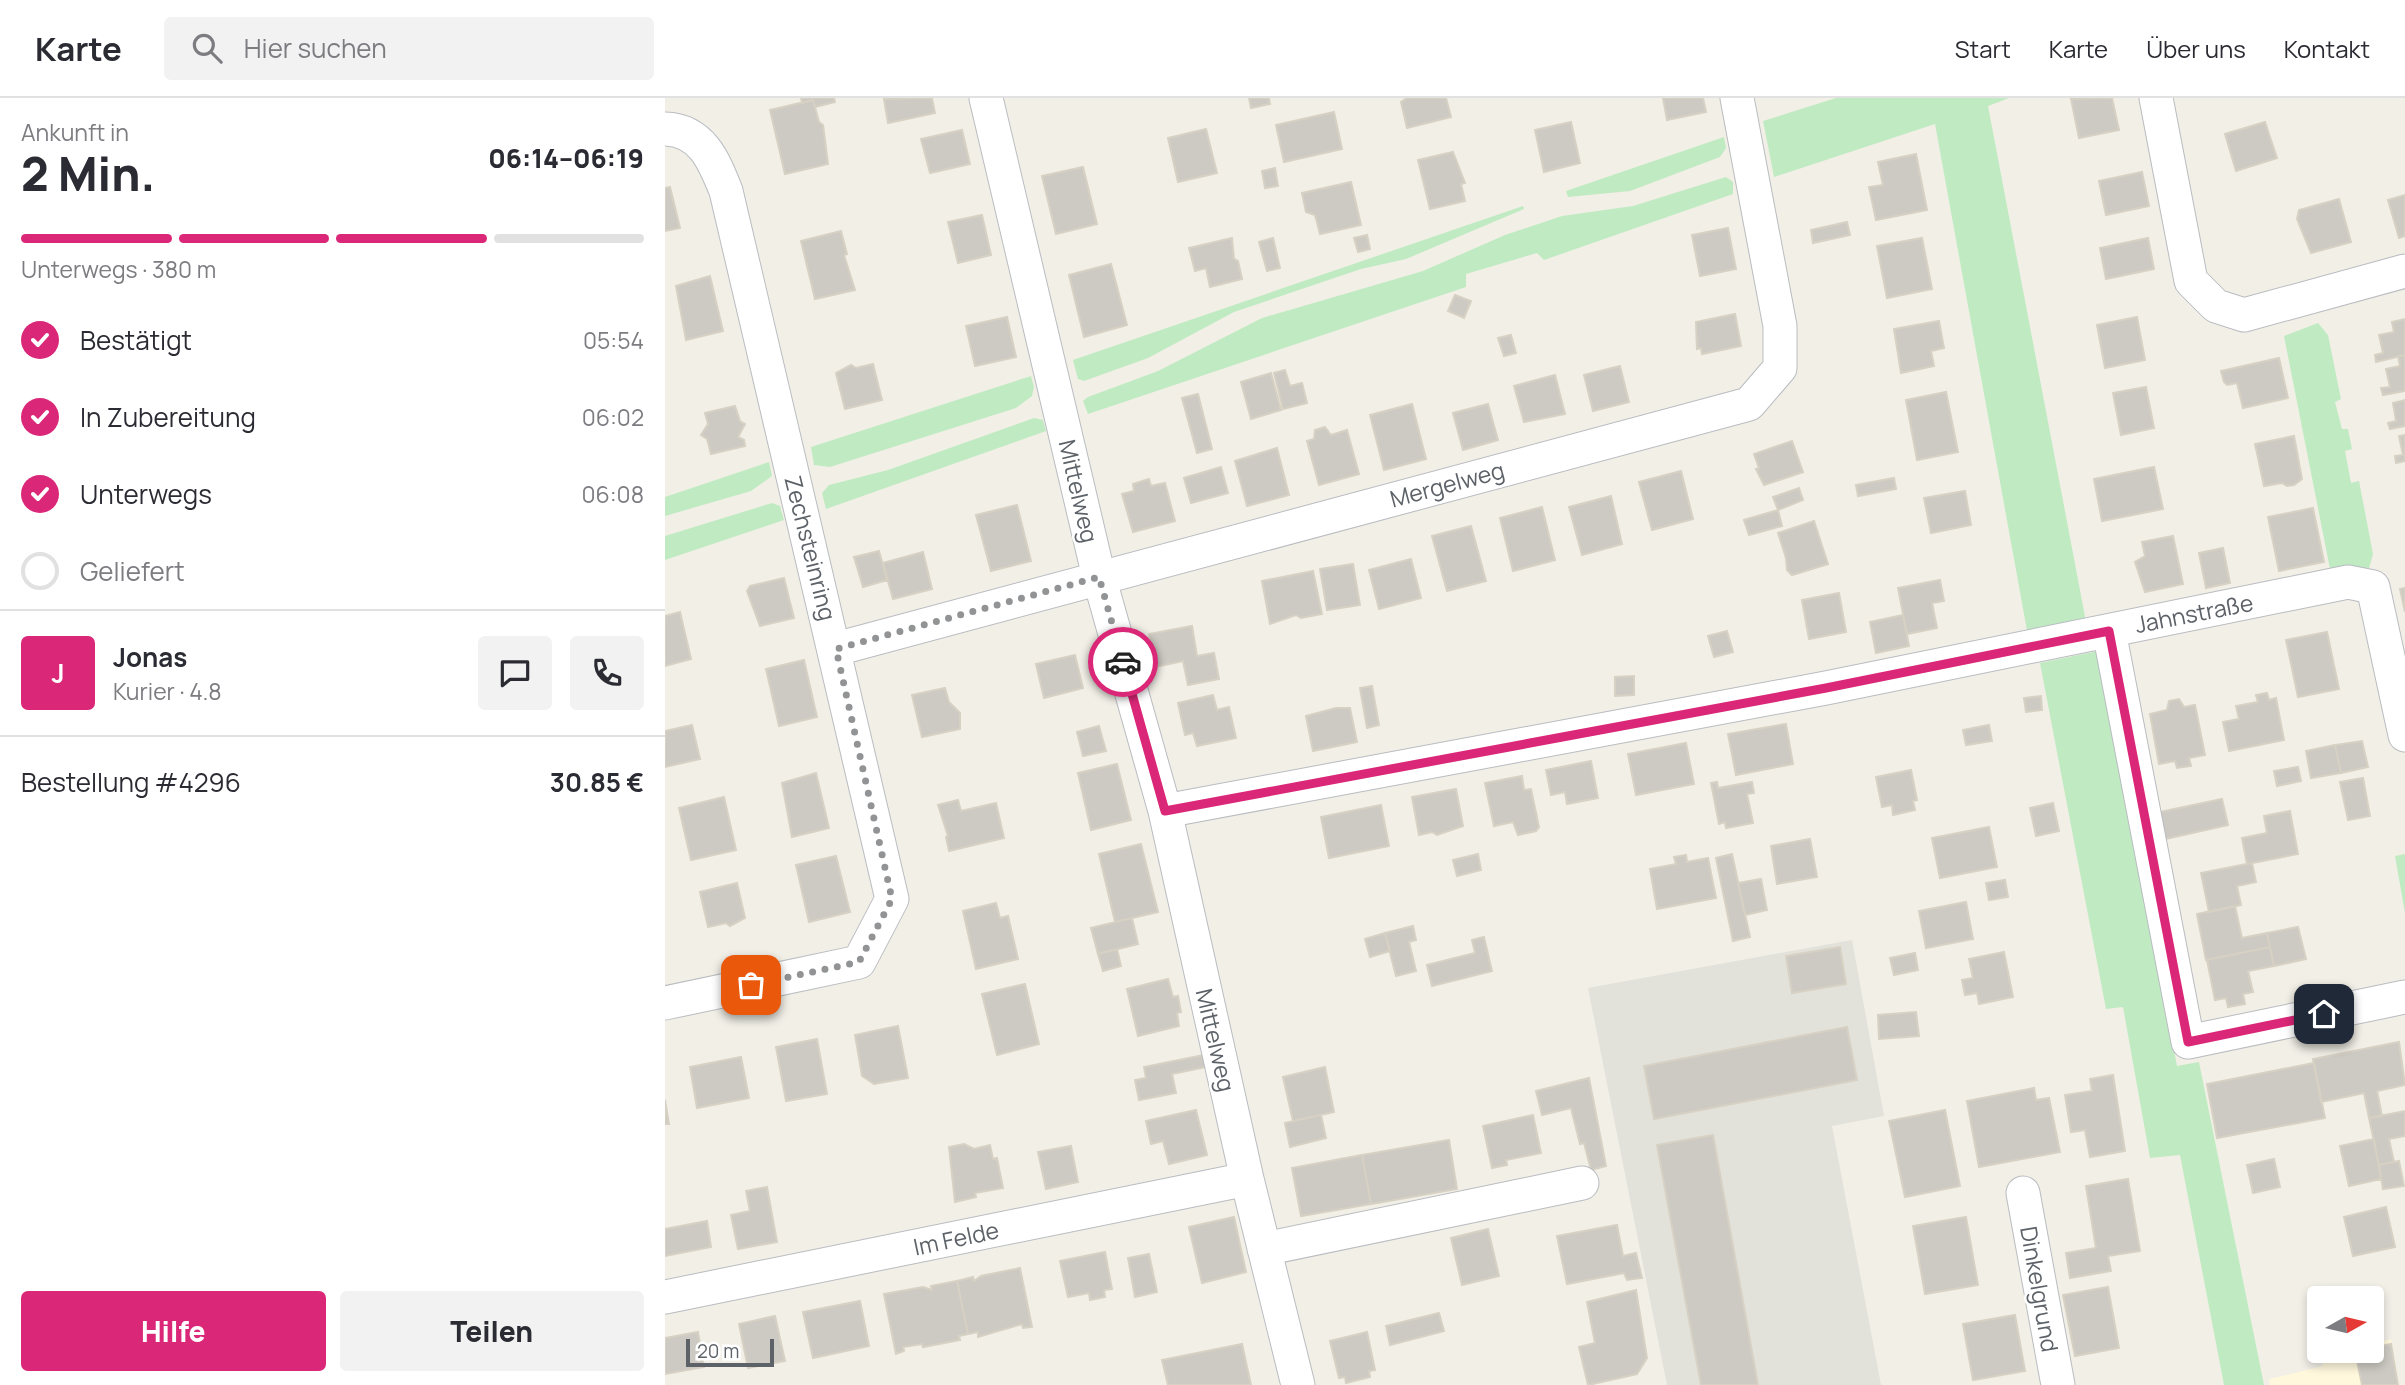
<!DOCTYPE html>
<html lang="de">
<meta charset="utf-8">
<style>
body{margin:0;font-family:Manrope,sans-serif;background:#f2f2f3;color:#2b2b33;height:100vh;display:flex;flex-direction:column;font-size:26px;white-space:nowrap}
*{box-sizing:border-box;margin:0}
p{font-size:23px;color:#7c7c81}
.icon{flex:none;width:38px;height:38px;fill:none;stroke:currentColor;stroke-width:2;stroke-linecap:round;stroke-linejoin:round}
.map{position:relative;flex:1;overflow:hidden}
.details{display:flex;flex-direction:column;background:#fff;width:665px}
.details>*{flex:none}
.needle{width:46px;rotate:82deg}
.tools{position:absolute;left:1642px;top:1188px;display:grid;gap:14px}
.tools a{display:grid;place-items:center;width:77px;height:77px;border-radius:7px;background:#fff;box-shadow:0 4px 10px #0003;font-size:35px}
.scale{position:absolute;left:21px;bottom:18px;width:88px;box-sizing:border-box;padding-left:7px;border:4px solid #5d6268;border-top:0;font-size:19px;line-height:24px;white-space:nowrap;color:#5d6268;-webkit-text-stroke:5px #fff;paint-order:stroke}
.pin{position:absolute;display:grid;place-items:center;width:60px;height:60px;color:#fff;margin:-30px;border-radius:14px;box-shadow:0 4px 10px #0006}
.courier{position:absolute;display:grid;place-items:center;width:70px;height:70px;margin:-35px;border:5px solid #db2777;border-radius:50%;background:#fff;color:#222;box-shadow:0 2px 9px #0007}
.headline em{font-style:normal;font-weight:800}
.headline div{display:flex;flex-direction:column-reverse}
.headline{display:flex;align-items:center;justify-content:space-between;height:119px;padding:0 21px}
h1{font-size:46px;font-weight:800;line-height:52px}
.bar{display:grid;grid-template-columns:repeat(4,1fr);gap:10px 7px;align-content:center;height:84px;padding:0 21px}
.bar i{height:9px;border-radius:5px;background:#e1e1e2}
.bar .on{background:#db2777}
.bar p{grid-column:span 4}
.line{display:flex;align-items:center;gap:18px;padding:0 21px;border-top:2px solid #e1e1e2}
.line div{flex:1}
.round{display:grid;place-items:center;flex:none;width:74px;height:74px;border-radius:7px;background:#f2f2f3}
ol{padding:0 21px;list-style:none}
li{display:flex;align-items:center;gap:21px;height:77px}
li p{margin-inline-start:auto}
li .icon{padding:7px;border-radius:50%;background:#db2777;color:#fff;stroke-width:4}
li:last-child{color:#7c7c81}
li i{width:38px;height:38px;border:4px solid #e1e1e2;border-radius:50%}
.primary-button{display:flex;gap:14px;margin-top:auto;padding:14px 21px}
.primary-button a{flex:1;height:80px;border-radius:7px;background:#db2777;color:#fff;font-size:28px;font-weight:800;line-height:80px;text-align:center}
.primary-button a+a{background:#f2f2f3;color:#2b2b33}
header{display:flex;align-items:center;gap:42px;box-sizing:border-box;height:98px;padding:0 35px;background:#fff;border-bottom:2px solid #e1e1e2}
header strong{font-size:33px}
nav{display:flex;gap:38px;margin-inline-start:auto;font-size:24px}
.search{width:490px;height:63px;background:#f2f2f3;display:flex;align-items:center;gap:18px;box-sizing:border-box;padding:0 24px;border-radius:7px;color:#7c7c81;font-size:26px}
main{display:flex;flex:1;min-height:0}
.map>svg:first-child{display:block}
.commercial{fill:#fff8dd}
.industrial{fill:#e2e1da}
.green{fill:#c0ebc2}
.building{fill:#cdcac3;stroke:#d7d1c4;stroke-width:2}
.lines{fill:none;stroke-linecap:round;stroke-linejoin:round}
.street-casing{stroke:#b9bcc1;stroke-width:35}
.street{stroke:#fff;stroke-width:33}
.done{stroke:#919394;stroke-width:7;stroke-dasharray:0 12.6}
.route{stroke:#db2777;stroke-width:9}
.labels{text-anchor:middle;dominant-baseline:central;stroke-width:5;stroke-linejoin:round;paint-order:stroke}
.street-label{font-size:23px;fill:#5d6268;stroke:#fff}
</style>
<header>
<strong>Karte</strong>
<div class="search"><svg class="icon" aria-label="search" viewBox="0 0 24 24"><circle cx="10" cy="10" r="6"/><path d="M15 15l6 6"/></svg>Hier suchen</div>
<nav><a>Start</a><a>Karte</a><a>Über uns</a><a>Kontakt</a></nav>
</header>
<main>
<section class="details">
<div class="headline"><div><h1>2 Min.</h1><p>Ankunft in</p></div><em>06:14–06:19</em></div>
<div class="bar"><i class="on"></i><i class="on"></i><i class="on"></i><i></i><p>Unterwegs · 380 m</p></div>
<ol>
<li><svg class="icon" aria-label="check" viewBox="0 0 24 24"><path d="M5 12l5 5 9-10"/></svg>Bestätigt<p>05:54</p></li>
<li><svg class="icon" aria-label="check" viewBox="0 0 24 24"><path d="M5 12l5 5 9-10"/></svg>In Zubereitung<p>06:02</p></li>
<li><svg class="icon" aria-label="check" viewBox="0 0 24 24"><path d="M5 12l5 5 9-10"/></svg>Unterwegs<p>06:08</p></li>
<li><i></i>Geliefert</li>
</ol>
<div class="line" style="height:126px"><b class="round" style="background:#db2777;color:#fff">J</b><div><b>Jonas</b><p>Kurier · 4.8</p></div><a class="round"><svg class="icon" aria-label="chat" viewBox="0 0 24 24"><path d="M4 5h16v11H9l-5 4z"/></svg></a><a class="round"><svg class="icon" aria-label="phone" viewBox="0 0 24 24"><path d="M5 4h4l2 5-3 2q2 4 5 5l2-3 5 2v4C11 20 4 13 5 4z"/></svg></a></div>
<div class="line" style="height:91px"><div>Bestellung #4296</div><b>30.85 €</b></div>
<div class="primary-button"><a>Hilfe</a><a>Teilen</a></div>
</section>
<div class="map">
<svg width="1740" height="1287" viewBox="0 0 1740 1287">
<rect width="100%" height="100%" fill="#f1efe6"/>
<path class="commercial" d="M1726,1241L1734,1287H1605L1604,1281L1658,1268L1656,1257L1673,1253H1706V1246Z"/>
<path class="industrial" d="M1187,842L1219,1018L1167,1028L1216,1287H1002L923,890Z"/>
<path class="green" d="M1171,0H1344L1323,8L1422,529L1363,538L1270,26L1109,79L1098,23Z
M1059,39L1061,50L1055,59L965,93L903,99L901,93Z
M1061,79L1068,84V96L879,162L872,155L801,176V189L423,316L418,303L423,299L493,273L597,220L758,173L840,137L897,118L968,108Z
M858,108L859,111L741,161L696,171L569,214L483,260L419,283L413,281L408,262Z
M1653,225L1663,237L1676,301L1670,304L1677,331H1683L1687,351L1680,353L1686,385L1694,383L1708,456L1701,481H1667L1619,238Z
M366,278L369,289L367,298L351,310L165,369L149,367L146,349Z
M369,320L378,322L381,333L161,411L157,395L164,387L223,372Z
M104,364L107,378L86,393L0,418V399Z
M107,405L115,408L119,422L0,462V438Z
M1433,553L1512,968L1534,964L1599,1287H1559L1515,1057L1485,1060L1458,909L1441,911L1375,565Z
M1740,756V815L1730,758Z"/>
<path class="building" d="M136,0H169L170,4L150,9L148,2L137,5Z
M267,0L270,15L223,25L219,1Z
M584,0H604L605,6L586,10Z
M742,0H781L786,19L742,30L736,4Z
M998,0H1038L1041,14L1002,22Z
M1447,0L1454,32L1414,40L1406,1Z
M148,2L154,24L158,27L163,66L120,76L105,12Z
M669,14L677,51L619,64L611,27Z
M906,24L915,65L879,74L870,32Z
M1600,24L1612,60L1571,73L1560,36Z
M541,31L552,75L513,84L503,40Z
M297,32L305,66L265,75L256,41Z
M788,54L800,85L796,86L800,103L765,111L753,62Z
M1251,56L1262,112L1211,122L1204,89L1218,87L1213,64Z
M418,69L432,126L391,136L377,78Z
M610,70L613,88L600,90L597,73Z
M1477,74L1484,108L1441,117L1434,83Z
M686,84L696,127L655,136L650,117L641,114L637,95Z
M5,89L15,130L0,133V90Z
M1740,97V138L1734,140L1723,102Z
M1674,101L1686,144L1646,155L1632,121L1634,112Z
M317,117L326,157L293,165L283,124Z
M1182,124L1185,137L1148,145L1146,132Z
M1063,130L1071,171L1035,178L1027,137Z
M176,133L182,156L179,157L190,192L150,201L136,143Z
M702,137L705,151L693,154L689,140Z
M567,140L569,161L573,163L577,181L545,189L541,170L530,173L524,150Z
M608,140L615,170L602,173L594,144Z
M1257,140L1267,191L1222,200L1212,148Z
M1483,140L1489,171L1441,181L1435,150Z
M446,166L462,227L419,239L404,177Z
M45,178L58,233L21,242L11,188Z
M790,197L806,203L799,220L783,213Z
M1070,216L1076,248L1037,256L1036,250L1032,251L1031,224Z
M342,219L351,259L310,268L301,228Z
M1472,219L1480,262L1440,270L1432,227Z
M1740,221V257L1711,264L1710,257L1718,255L1714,237L1729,234L1727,224Z
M1274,223L1279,250L1266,253L1269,268L1236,275L1229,231Z
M846,237L851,255L839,258L833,240Z
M1740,257V293L1718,297L1716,290L1725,289L1721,271L1735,268L1733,258Z
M1614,260L1623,300L1578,310L1572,285L1562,287L1559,284L1556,273Z
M208,266L217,302L180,311L171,275L186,267L191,270Z
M955,268L964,304L928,313L919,277Z
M620,272L625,288L637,285L642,305L618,311L609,275Z
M606,275L616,312L586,321L576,284Z
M890,277L900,316L859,324L849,288Z
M1481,289L1489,330L1456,337L1448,295Z
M1281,294L1293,354L1252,362L1241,302Z
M533,296L547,351L532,355L517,300Z
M1740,302V328L1725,331L1723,325L1731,323L1728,305Z
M747,306L761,361L719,372L705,317Z
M823,306L833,342L798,352L788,315Z
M70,308L75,323L80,326L73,339L79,342L80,348L46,356L42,341L36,337L43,326L40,315Z
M660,329L666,337L682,332L694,376L654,387L642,343L649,341L650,332Z
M1740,337V363L1731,365L1730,358L1738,357L1734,338Z
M1629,338L1637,381L1629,387L1622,388L1617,385L1599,388L1590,346Z
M1127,343L1138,374L1099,387L1091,371L1094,370L1089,356Z
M612,350L624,397L582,408L570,363Z
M556,369L563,395L526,405L519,380Z
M1489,369L1498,411L1437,423L1429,381Z
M1016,373L1028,421L987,432L974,384Z
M1229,380L1231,391L1193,398L1191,387Z
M484,381L486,388L500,385L510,423L468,434L457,396L469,393L468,386Z
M1134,390L1138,402L1113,412L1108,399Z
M1300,393L1306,427L1266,435L1259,400Z
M946,398L957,446L917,457L904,409Z
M352,407L366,463L326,473L311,417Z
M877,409L890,462L848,473L835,420Z
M1648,410L1659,464L1614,473L1603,419Z
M1113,412L1117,428L1084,437L1079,422Z
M1149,423L1163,466L1127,477L1122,472L1121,460L1113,435Z
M806,428L821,483L782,493L767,438Z
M1508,438L1518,486L1480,494L1470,464L1480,458L1477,444Z
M1558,450L1565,485L1541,490L1534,455Z
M214,453L222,482L198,489L189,459Z
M258,454L267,491L228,501L218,465Z
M746,461L756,500L714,511L704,472Z
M688,466L695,507L662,512L655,471Z
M648,473L657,516L636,520L631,517L605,526L597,483Z
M119,480L129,520L95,528L82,493L85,488Z
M1275,482L1279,503L1267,505L1272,530L1242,536L1233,490Z
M1740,490V514L1735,491Z
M1174,495L1181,534L1144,541L1137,502Z
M15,514L26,561L0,568V518Z
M1238,517L1244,548L1211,555L1205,524Z
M527,528L532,558L549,555L554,581L523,587L518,563L490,569L484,536Z
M1062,533L1068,554L1049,559L1043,538Z
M1662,534L1674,591L1633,599L1621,542Z
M410,557L418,590L379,600L371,566Z
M139,562L152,619L114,628L101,571Z
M969,578V597L950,598V579Z
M707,588L714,627L702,630L695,590Z
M280,590L284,604L295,615V631L257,639L247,597Z
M1602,595L1604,602L1611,600L1619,642L1564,653L1558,624L1574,621L1571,608L1593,604L1591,597Z
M548,597L552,612L564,609L571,640L532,648L528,635L520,637L513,605Z
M1376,598L1377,612L1361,614L1359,600Z
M1514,601L1519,609L1530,607L1540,657L1524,660L1526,668L1512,670L1510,663L1494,666L1485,616L1502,612L1504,603Z
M671,610H685L692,644L648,653L641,618Z
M1121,626L1128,666L1071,677L1063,636Z
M27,627L35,661L0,669V633Z
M1324,627L1327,643L1301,647L1298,632Z
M434,628L441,653L418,658L412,634Z
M1697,643L1703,669L1676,675L1670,647Z
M1021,645L1029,686L971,697L963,656Z
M1670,647L1676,675L1646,680L1641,653Z
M926,663L933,700L902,706L900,694L886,697L881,672Z
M452,666L466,722L426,732L413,675Z
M1633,669L1636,683L1612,688L1609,673Z
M1246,672L1252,702L1248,703L1250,712L1228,717L1227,707L1217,709L1211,679Z
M151,675L164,730L127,739L117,685Z
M857,678L859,692L866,691L874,729L871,733L853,737L848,724L829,728L820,685Z
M1698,680L1705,718L1683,722L1675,684Z
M1052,684L1053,690L1087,684L1089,695L1082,696L1088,725L1061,730L1060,724L1054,726L1046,685Z
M791,691L798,728L772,737L767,734L754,737L747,699Z
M59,699L71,752L26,762L14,710Z
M1557,701L1563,727L1496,742L1490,715Z
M293,702L296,713L331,705L339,740L284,753L281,739L283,738L273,707Z
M1388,705L1394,733L1371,738L1365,710Z
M716,707L724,748L664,760L656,719Z
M1625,713L1633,756L1582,766L1577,740L1602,735L1599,718Z
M1324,729L1332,769L1275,780L1267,740Z
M1145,741L1152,779L1112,786L1106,748Z
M476,746L493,814L450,824L434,756Z
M813,756L816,772L792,778L788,762Z
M1067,756L1085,839L1068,843L1051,760Z
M1021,757L1022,764L1043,760L1051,800L992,811L985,771L1011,766L1009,759Z
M171,758L185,814L144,824L131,767Z
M1587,765L1591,784L1572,788L1576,807L1544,814L1536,775Z
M1096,781L1102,812L1080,817L1073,785Z
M1340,782L1343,799L1324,802L1321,785Z
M72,785L80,820L65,828L61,825L43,829L35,794Z
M1301,804L1308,841L1261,850L1254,813Z
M331,805L335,820L343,818L353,861L311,871L298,813Z
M1570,808L1577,840L1602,835L1605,849L1541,862L1532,816Z
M467,820L473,846L433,856L426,830Z
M748,828L751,842L744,844L751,873L731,878L720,835Z
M1633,829L1641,861L1609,868L1602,835Z
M720,835L725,853L705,859L700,841Z
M819,839L827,873L767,888L762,867L810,855L807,842Z
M1175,849L1181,886L1127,895L1121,858Z
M1605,849L1609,868L1583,873L1588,894L1578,896L1580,906L1563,909L1561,900L1550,902L1542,862Z
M452,851L456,868L438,873L433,856Z
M1339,854L1348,899L1314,906L1312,895L1300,897L1297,882L1308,880L1304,861Z
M1250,855L1253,872L1229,877L1225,860Z
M503,881L508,899L513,898L516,914L512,915L514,928L473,938L462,891Z
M360,886L374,946L332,957L317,896Z
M1251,914L1254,938L1214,941L1213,917Z
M233,928L243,980L209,986L197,978L190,937Z
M1182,929L1192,982L989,1021L979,968Z
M152,941L162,996L121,1003L111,949Z
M1734,944L1740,987L1712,993L1717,1018L1704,1020L1699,995L1656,1004L1648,961Z
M539,957L541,969L507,976L511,995L474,1002L470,982L481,980L479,969Z
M76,959L84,1000L32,1010L25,969Z
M1649,965L1660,1020L1552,1040L1542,986Z
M660,969L669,1014L628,1023L618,979Z
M1448,977L1460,1053L1425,1059L1420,1032L1406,1034L1400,997L1427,993L1425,981Z
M924,980L941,1068L926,1072L919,1045L915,1046L906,1010L877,1017L871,993Z
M1369,990L1371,1002L1384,1000L1395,1054L1314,1069L1302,1003Z
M0,1002L4,1026H0Z
M531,1012L542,1057L504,1066L498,1043L486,1046L481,1023Z
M1280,1012L1295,1088L1240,1099L1224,1023Z
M1740,1013V1038L1724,1041L1729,1064L1714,1067L1704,1020Z
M656,1017L661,1040L625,1049L620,1025Z
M868,1017L876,1055L841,1062L842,1067L827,1070L818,1028Z
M1048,1037L1093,1287H1036L992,1047Z
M1709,1041L1716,1081L1684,1088L1675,1048Z
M784,1042L792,1091L706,1106L697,1057Z
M299,1046L309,1051L325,1047L328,1061L332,1060L338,1090L310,1095L311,1099L290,1104L284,1049Z
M406,1048L413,1084L381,1091L373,1054Z
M697,1057L706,1106L636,1118L627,1070Z
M1609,1061L1615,1089L1588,1095L1582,1067Z
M1734,1063L1739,1088L1718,1091L1714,1067Z
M1463,1081L1475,1153L1443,1158L1446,1173L1405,1180L1401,1155L1431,1150L1421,1088Z
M102,1089L112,1144L73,1151L66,1117L85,1113L81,1093Z
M1721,1109L1730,1149L1688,1158L1679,1119Z
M569,1119L581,1174L537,1185L524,1129Z
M1301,1119L1313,1187L1260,1196L1248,1128Z
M42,1123L46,1149L0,1158V1131Z
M952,1127L958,1158L971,1155L977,1180L962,1182L959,1175L902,1186L892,1138Z
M823,1131L834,1178L797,1187L786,1140Z
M440,1154L447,1191L439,1192L440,1199L425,1202L424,1195L403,1199L395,1163Z
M484,1156L492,1194L470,1199L463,1160Z
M355,1170L367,1229L358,1230L357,1226L313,1239V1234L303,1236L292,1183L308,1179L309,1183L316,1178Z
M292,1183L303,1236L294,1238L295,1242L258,1249L257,1246L238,1249L239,1253L231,1256L219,1196L258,1189L267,1192L266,1188Z
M1443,1189L1454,1250L1410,1258L1398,1197Z
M971,1192L982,1260L972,1276L923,1287L914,1249L930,1245L922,1204Z
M195,1203L204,1248L148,1260L138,1214Z
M774,1215L779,1233L725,1247L721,1228Z
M1350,1217L1360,1273L1308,1282L1298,1226Z
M110,1218L120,1263L83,1270L74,1226Z
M33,1234L39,1269L0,1276V1240Z
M702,1234L710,1272L704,1273L705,1279L681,1285L680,1279L674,1280L665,1243Z
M577,1246L586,1287H503L497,1262Z
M1726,1246L1733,1287H1697L1690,1253H1706V1250Z"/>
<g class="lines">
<g class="street-casing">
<path id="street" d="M321,0L434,479L500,713L582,1081L633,1287
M1491,0L1526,183L1551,208L1579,217L1740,173
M0,31C37,32 49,63 61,93L227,801L194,864L0,905
M1444,533L1523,944L1740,899
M171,551L1084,306L1115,270V228L1072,0
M500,713L1161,590L1683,484L1708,489L1740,637
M1358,1095L1393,1287
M599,1151L917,1085
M0,1199L582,1081"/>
</g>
<use href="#street" class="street"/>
</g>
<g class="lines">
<path class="done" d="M86,887L194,864L227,801L171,551L434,479L458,564"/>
<path class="route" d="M458,564L500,713L1161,590L1444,533L1523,944L1659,916"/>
</g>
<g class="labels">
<g class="street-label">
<text transform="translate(782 386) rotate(-15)">Mergelweg</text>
<text transform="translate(414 393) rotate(77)">Mittelweg</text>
<text transform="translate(146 450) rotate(76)">Zechsteinring</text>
<text transform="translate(1529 515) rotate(-11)">Jahnstraße</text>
<text transform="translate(551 942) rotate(77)">Mittelweg</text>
<text transform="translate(291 1140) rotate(-12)">Im Felde</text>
<text transform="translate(1375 1191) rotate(80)">Dinkelgrund</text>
</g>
</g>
</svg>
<div class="tools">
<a><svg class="needle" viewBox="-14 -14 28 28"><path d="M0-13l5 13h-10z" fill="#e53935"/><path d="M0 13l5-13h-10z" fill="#7c7c81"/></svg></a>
</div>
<div class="scale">20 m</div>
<div class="pin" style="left:86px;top:887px;background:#ea580c"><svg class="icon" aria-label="bag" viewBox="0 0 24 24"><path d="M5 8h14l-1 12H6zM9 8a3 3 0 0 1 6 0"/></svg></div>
<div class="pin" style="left:1659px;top:916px;background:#1f2937"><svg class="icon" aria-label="home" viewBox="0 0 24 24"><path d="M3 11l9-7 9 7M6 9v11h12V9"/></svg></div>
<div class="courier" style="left:458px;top:564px"><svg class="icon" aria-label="car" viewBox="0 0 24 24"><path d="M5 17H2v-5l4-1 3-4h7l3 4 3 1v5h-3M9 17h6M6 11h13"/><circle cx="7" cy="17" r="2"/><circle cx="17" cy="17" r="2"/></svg></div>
</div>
</main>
